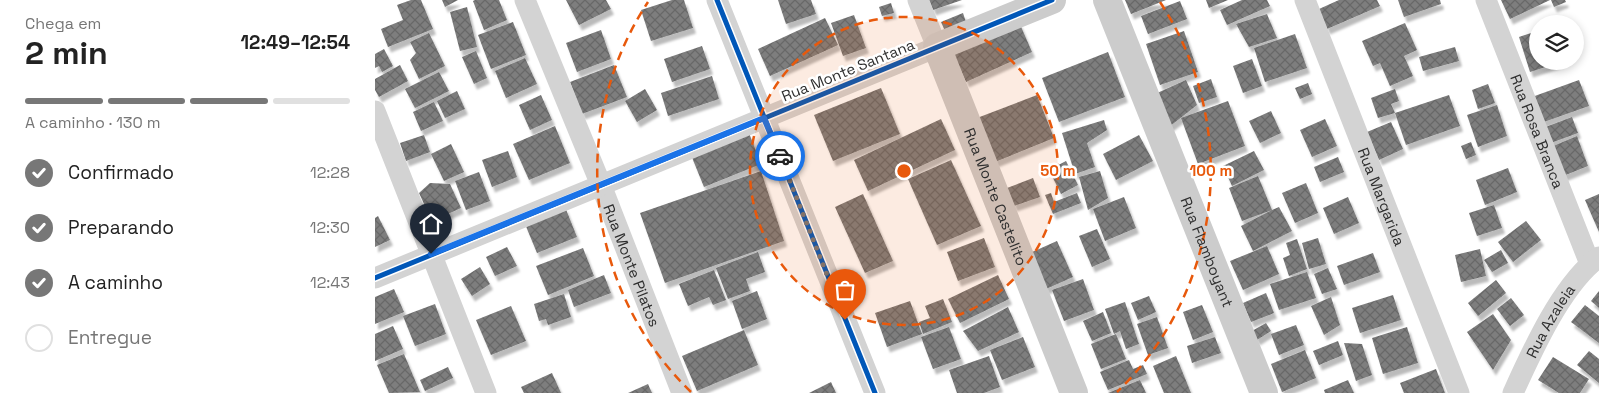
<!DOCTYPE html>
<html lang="pt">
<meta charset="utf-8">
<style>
body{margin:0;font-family:"Space Grotesk",sans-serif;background:#f2f2f2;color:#222;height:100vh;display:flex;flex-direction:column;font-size:19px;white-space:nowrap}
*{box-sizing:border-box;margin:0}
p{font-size:16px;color:#767676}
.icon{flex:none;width:28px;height:28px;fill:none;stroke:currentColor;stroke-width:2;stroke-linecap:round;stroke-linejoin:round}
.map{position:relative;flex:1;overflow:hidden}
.drawer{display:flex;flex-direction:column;background:#fff;width:375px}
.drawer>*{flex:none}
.fabs{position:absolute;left:1154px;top:15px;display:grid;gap:10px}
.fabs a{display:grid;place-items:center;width:55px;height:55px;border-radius:50%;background:#fff;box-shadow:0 2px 8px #0003;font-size:25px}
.pin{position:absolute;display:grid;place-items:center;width:42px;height:42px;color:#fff;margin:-51px -21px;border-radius:50% 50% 50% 0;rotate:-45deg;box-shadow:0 0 5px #0007}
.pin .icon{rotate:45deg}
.courier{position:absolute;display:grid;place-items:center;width:50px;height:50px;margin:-25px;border:4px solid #1a73e8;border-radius:50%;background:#fff;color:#222;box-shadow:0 1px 6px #0007}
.summary em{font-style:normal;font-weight:600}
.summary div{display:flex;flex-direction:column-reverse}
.summary{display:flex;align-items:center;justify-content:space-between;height:85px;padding:0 25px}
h1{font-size:32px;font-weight:600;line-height:38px}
.bar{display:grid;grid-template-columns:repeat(4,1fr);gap:8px 5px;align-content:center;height:60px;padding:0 25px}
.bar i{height:6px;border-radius:4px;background:#e0e0e0}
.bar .active{background:#777}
.bar p{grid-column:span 4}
ol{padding:0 25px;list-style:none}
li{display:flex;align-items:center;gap:15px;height:55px}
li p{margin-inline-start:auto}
li .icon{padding:5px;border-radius:50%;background:#777;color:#fff;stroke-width:4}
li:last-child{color:#767676}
li i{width:28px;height:28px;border:2px solid #e0e0e0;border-radius:50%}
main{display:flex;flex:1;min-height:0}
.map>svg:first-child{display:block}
.building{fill:url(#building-cross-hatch);filter:url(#shadow)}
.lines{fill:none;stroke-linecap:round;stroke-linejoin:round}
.street{stroke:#d3d3d3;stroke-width:21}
.secondary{stroke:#ccc;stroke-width:28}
.cycleway-casing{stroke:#fff;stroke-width:8}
.cycleway{stroke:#0057b8;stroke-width:5}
.done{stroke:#777;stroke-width:5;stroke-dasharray:0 9}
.route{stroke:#1a73e8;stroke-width:6}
.ring{fill:none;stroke:#e8590c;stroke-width:2.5;stroke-dasharray:9 6}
.labels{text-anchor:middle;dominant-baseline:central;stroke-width:5;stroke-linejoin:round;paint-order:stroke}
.street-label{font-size:15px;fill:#2e2e2e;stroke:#fff}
.centre{fill:#e8590c;stroke:#fff;stroke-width:2.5}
.ring-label{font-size:15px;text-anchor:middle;font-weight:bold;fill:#e8590c;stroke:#fff;stroke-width:5;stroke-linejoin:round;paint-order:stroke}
</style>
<main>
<section class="drawer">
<div class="summary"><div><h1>2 min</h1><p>Chega em</p></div><em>12:49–12:54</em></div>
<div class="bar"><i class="active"></i><i class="active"></i><i class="active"></i><i></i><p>A caminho · 130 m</p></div>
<ol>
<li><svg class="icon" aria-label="check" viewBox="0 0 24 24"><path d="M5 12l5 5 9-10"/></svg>Confirmado<p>12:28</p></li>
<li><svg class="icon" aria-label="check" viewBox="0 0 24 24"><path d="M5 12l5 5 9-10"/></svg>Preparando<p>12:30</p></li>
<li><svg class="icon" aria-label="check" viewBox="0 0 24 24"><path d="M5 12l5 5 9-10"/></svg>A caminho<p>12:43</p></li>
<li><i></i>Entregue</li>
</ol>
</section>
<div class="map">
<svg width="1224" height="393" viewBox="0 0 1224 393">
<defs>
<pattern id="building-cross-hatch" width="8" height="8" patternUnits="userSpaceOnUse" patternTransform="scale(1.25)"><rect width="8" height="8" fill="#7e7e7e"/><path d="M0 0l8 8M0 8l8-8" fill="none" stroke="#686868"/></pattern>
<filter id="shadow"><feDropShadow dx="3" dy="5.5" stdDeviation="1" flood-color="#0004"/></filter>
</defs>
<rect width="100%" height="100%" fill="#fff"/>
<path class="building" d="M36,0H46L58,29L13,47L6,29L28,20L22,5Z
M67,0H83L70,7Z
M100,0H124L132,20L109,30L98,1Z
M191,0H231L236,9L204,25Z
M297,0H309L318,28L276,41L266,10Z
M403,0H436L441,14L411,24Z
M554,0H587L558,10Z
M750,0H791L756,14Z
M831,0H853L834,8Z
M867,0H892L895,6L852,25L845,10Z
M964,0H1002L1005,6L952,29L944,9Z
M1023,0H1065L1066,4L1029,17Z
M1126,0H1175L1135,19Z
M1176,0H1190L1191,2L1179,7Z
M805,1L812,19L773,34L766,16Z
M516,3L519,13L507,16L504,7Z
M92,7L102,47L85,51L75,12Z
M588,13L591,22L570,31L566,22Z
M892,14L902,38L874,47L861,24Z
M479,15L491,48L468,56L456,23Z
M450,18L463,45L395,76L383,49Z
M138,22L151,55L116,69L103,35Z
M644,22L657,52L591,82L578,53Z
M1030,23L1042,50L1029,56L1038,76L1015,86L1005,63L998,66L987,41Z
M226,30L236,59L202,72L191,43Z
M809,31L823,72L785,85L771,44Z
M1162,31V61L1186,62L1155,72L1144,37Z
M54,33L70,66L44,79L35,60L41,53L35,42Z
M920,34L932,68L890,82L879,48Z
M327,46L335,69L297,82L289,59Z
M1080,47L1084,61L1048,71L1044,57Z
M9,49L18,66L7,72L4,66L0,68V54Z
M101,51L112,78L99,84L87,57Z
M733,52L750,97L684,122L667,78Z
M150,58L162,84L131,98L120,71Z
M877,59L887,86L868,93L858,66Z
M25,65L33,81L4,97L0,90V79Z
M239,65L252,97L207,114L195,82Z
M64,72L74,91L40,108L30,89Z
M337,76L344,99L293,116L286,93Z
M836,79L842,97L824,103L818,86Z
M811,80L822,105L794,127L780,94Z
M1204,80L1214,106L1166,123L1157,97Z
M933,83L937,94L925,99L920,88Z
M1113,84L1120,103L1103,109L1097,90Z
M506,88L525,134L458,161L439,115Z
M270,89L282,110L262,122L250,101Z
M1020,89L1024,101L1016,104L1020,113L1003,118L996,98Z
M82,91L90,109L70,118L62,101Z
M166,95L177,120L155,130L144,105Z
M662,95L679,138L620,162L602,118Z
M1074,95L1085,126L1031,145L1020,113Z
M853,101L870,146L823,164L806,118Z
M59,102L68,121L46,131L38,112Z
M1122,105L1132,136L1103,147L1092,115Z
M896,111L906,133L885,143L874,121Z
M1197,117L1203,133L1173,144L1168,128Z
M566,119L580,150L493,191L479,160Z
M950,119L962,146L937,157L925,130Z
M729,120L732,130L712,143L720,167L700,174L687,133Z
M1016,122L1028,149L1004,160L992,132Z
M180,126L195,163L154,180L138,144Z
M374,133L386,164L329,187L316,155Z
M49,135L55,152L31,161L25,143Z
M764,135L778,161L741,180L728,154Z
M1202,136L1213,166L1188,176L1176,147Z
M1096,142L1101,155L1091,159L1086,146Z
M76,144L89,172L69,181L56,154Z
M133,151L142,177L117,187L107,160Z
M879,151L889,170L857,186L848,166Z
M963,157L969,172L945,182L939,167Z
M576,160L606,226L562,245L533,179Z
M691,161L703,185L686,194L674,170Z
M1133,168L1142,192L1110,205L1101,180Z
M386,171L409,241L290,283L265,213Z
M725,171L733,198L713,210L704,177Z
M104,172L115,201L91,210L80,181Z
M883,176L897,210L904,207L917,231L878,251L866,226L897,210L867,221L854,188Z
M658,178L665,197L639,206L632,188Z
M55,183L75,184L86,208L57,221L44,193Z
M931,183L943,213L920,223L907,193Z
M676,193L679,202L702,193L706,203L678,214L670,195Z
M488,194L518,261L490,273L460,207Z
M1224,194V232L1210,200Z
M749,197L761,228L730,241L718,209Z
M973,197L984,223L959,234L948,208Z
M1119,205L1127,228L1102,236L1094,213Z
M190,207L202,237L162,253L150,224Z
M3,216L15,240L0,247V218Z
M1151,221L1166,240L1138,262L1123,242Z
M722,229L735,259L717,267L704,236Z
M609,238L620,267L583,281L572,252Z
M943,238L951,264L934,269L927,243Z
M922,239L932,269L914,276L908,258L915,255L911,243Z
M682,241L698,277L671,289L655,253Z
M892,246L904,274L868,290L855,261Z
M132,247L142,266L120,276L111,257Z
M208,248L219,276L173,295L161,266Z
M1105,249L1111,276L1086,282L1080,255Z
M1126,250L1133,263L1117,272L1109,260Z
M383,252L390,272L371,279L375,291L353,299L341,268Z
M998,253L1005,272L969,285L962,266Z
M105,267L115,284L97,296L86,279Z
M953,268L962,289L947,294L939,274Z
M339,270L351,300L338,305L334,297L313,306L304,284Z
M932,272L941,298L904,310L895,284Z
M229,275L236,293L199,307L193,290Z
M623,275L634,299L585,323L573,299Z
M708,279L719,310L689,321L677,290Z
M1121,280L1131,293L1103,316L1093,303Z
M19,289L29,312L0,324V297Z
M382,291L392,319L367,329L357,301Z
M1224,291V308L1216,301Z
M891,293L899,313L876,322L868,303Z
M189,294L196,317L173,325L171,319L164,321L159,304Z
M1018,295L1026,320L985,333L977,308Z
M774,296L781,312L763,320L756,303Z
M956,297L965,325L949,335L936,306Z
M1136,298L1149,315L1135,326L1122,309Z
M568,299L577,322L548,334L544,322L555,318L550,306Z
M535,301L547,334L512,347L500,313Z
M750,302L764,344L751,349L745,331L739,334L730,309Z
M60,304L71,334L40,346L28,316Z
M827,305L838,332L818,340L808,312Z
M1210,305L1224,316V343L1196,322Z
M136,306L151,341L116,355L101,320Z
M633,307L644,332L603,351L588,331Z
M728,312L736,333L717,341L708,321Z
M1118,314L1136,340L1118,370L1092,332Z
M782,317L793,348L773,355L762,324Z
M891,323L896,331L882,340L877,331Z
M921,325L929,345L904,355L896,334Z
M18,326L28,349L0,361V334Z
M574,327L586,359L558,369L546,337Z
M1032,327L1043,363L1008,374L997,338Z
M369,330L383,365L322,391L307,356Z
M741,334L751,359L726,369L716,344Z
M648,337L660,367L627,380L615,350Z
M840,337L846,353L817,363L812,346Z
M963,341L968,355L944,365L938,351Z
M969,343L987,344L997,375L981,381Z
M930,350L941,378L907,392L896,364Z
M1214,351L1224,359V383L1202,365Z
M29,354L45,392L14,393L2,365Z
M614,356L625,387L609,393H582L574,370Z
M801,356L816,393H789L778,366Z
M1178,357L1214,379L1205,393H1184L1163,380Z
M754,360L758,369L768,365L772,374L733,390L725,372Z
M73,367L78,378L50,391L45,380Z
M1061,369L1070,393H1029L1025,383Z
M177,373L186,393H149L146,387Z
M765,380L771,393H733Z
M973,380L979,393H950L949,390Z
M456,382L461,393H434Z
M273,384L277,393H253Z"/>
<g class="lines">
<g class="street">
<path id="s1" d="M150,0L226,185L307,393"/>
<path d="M342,0L500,393"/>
<path id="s2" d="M930,0L1084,393"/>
<path id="s3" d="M1111,0L1215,264"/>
<path d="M0,111L111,393"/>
<path d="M0,278L562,47L543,0"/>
<path id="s4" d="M1138,393C1157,351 1187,284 1224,257"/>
</g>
<g class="secondary">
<path id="s5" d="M677,0L562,47L699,393"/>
<path id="s6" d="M732,0L889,393"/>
</g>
<g class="cycleway-casing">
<path id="cycleway" d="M342,0L500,393
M0,278L677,0"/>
</g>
<use href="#cycleway" class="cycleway"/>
</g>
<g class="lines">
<path class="done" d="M405,156L470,320"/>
<path class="route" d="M56,254L389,118L405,156"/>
</g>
<circle cx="529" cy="171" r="154" fill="#e8590c" fill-opacity=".12"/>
<g class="ring">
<circle cx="529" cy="171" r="154"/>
<path d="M316 392A307 307 0 0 1 273 2M785 2A307 307 0 0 1 742 392"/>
</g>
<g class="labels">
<g class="street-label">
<text transform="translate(473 70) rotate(-22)">Rua Monte Santana</text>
<text stroke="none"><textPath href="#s3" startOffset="141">Rua Rosa Branca</textPath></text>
<text stroke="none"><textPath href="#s2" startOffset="211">Rua Margarida</textPath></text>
<text stroke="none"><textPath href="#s5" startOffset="285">Rua Monte Castelito</textPath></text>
<text stroke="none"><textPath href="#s6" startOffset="271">Rua Flamboyant</textPath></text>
<text stroke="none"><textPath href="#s1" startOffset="286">Rua Monte Pilatos</textPath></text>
<text stroke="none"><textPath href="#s4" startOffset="81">Rua Azaleia</textPath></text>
</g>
</g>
<circle cx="529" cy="171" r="8" class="centre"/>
<g class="ring-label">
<text x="683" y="176">50 m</text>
<text x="836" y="176">100 m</text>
</g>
</svg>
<div class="fabs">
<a><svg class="icon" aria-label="layers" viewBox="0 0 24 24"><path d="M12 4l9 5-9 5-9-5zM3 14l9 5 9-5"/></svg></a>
</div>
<div class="pin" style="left:470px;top:320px;background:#ea580c"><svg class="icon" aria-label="bag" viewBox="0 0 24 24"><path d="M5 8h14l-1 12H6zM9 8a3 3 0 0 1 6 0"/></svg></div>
<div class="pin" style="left:56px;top:254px;background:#1f2937"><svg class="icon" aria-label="home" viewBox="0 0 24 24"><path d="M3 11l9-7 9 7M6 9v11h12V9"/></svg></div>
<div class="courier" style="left:405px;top:156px"><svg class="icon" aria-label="car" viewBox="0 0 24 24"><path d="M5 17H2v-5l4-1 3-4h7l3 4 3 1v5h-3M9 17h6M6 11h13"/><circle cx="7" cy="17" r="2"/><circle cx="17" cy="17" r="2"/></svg></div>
</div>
</main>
